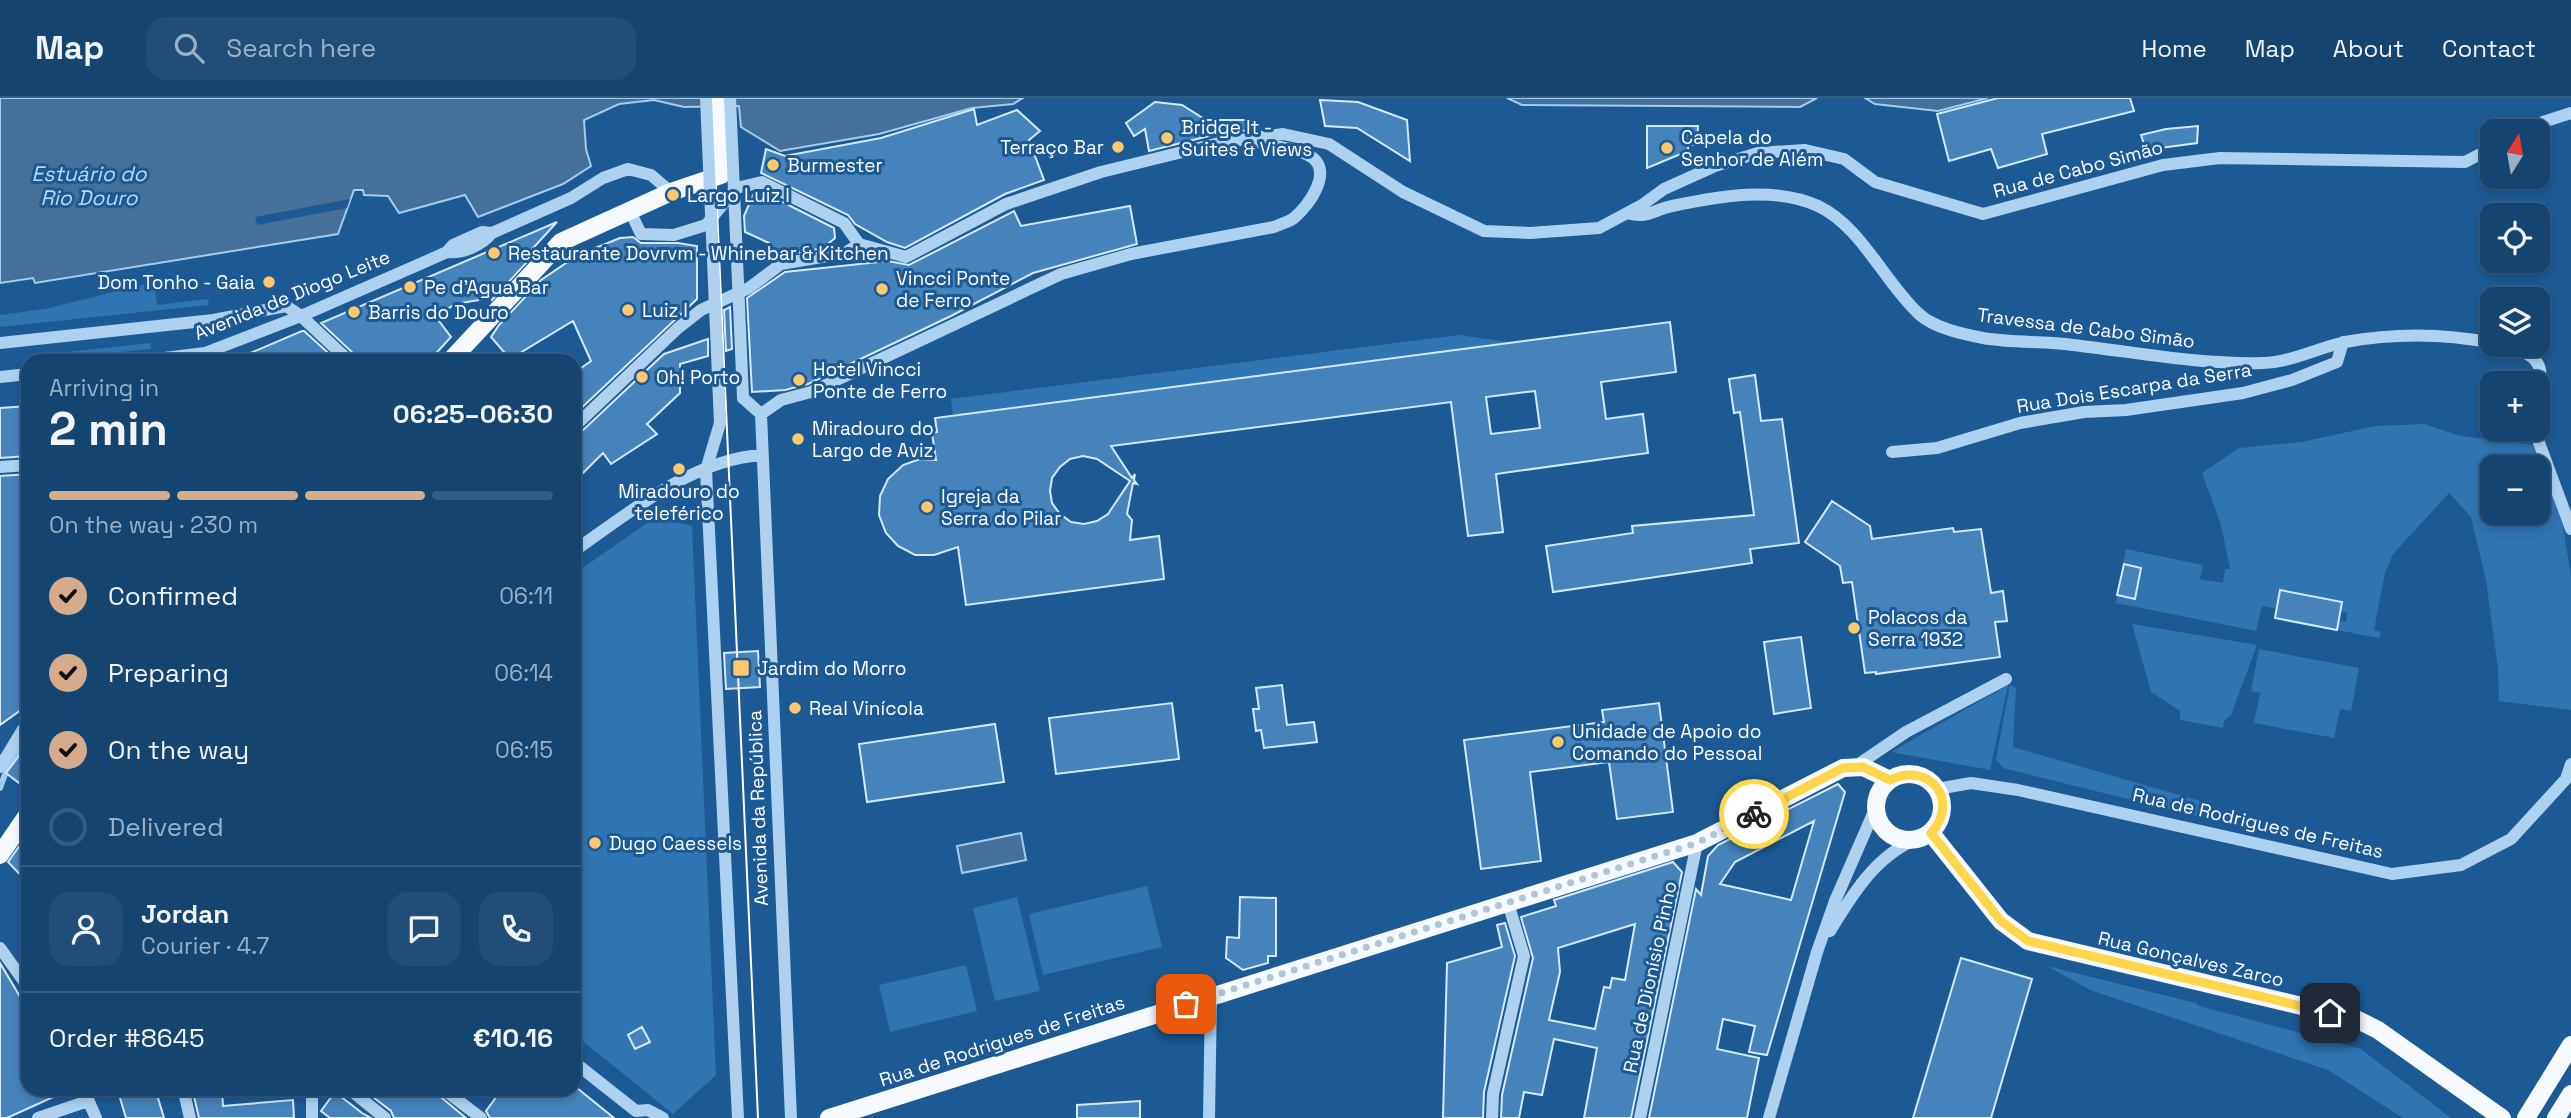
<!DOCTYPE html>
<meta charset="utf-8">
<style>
body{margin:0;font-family:"Space Grotesk",sans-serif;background:#214e78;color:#f1f3f6;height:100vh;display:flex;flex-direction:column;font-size:26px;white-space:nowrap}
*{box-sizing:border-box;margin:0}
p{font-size:23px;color:#9db0c3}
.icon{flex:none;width:38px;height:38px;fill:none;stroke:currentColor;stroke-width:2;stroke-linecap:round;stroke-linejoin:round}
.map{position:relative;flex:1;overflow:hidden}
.details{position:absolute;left:21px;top:256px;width:560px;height:742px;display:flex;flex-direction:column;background:#144470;border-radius:21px;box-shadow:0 4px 10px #0003,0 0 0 2px #335c83}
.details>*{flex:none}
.needle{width:46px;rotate:11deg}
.controls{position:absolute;left:2480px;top:21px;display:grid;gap:14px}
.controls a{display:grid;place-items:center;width:70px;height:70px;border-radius:14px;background:#144470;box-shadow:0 4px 10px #0003,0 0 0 2px #335c83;font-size:35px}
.pin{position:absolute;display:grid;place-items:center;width:60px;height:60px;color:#fff;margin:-30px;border-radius:14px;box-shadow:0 4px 10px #0006}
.courier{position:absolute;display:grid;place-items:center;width:70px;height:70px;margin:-35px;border:5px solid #ffd54a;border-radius:50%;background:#fff;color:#222;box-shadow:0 2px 9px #0007}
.summary em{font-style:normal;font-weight:700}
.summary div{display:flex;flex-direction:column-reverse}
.summary{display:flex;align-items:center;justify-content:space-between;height:119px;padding:0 28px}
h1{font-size:46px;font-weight:700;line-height:52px}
.bar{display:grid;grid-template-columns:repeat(4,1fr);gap:10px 7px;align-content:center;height:84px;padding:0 28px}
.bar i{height:9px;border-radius:5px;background:#335c83}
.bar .on{background:#d6ab8b}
.bar p{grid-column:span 4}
.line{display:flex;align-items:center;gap:18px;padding:0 28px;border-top:2px solid #335c83}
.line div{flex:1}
.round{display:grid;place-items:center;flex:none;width:74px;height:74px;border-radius:21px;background:#214e78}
ol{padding:0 28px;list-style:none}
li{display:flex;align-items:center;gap:21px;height:77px}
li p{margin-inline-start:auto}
li .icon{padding:7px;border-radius:50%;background:#d6ab8b;color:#111;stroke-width:4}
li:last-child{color:#9db0c3}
li i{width:38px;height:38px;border:4px solid #335c83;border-radius:50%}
header{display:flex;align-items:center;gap:42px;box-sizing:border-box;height:98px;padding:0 35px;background:#144470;border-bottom:2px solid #335c83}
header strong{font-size:33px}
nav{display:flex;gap:38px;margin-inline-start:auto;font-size:24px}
.search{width:490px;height:63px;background:#214e78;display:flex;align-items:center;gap:18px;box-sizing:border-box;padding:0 24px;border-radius:21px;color:#9db0c3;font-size:26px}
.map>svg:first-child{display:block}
.green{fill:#2f74b3;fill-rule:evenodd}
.water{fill:#44709a;stroke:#a0cdf1;stroke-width:2}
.pier{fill:#1b5a95}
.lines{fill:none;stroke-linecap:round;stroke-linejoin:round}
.stream{stroke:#a0cdf1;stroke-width:6}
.building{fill:#4483bb;stroke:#d4e9fb;stroke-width:2;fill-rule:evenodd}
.minor{stroke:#add1ef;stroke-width:12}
.major{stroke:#f6faff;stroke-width:18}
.tram{stroke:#fff;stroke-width:2}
.minor-bridge{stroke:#add1ef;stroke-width:12}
.done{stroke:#afc5da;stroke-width:7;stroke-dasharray:0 12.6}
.route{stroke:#ffd54a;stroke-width:9}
.poi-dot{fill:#ffc86c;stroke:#1b5a95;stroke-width:2.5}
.labels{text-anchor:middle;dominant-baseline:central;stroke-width:6;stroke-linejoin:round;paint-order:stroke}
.poi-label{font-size:19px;fill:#fff;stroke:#1b5a95;text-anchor:start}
.street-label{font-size:19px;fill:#fff;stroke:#1b5a95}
.water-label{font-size:21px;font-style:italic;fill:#b9daf6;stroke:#1b5a95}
</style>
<header>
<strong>Map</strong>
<div class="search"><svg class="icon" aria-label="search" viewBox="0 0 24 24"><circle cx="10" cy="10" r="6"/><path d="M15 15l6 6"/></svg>Search here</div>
<nav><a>Home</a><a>Map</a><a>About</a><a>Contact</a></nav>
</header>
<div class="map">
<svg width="2571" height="1020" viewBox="0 0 2571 1020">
<rect width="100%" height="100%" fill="#1b5a95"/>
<path class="green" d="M154,184L157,207L208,201L209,207L0,229V217L45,211Z
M1459,237L1515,245L953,318L951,301Z
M150,245L151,251L41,262L40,257Z
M2424,326L2461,338L2535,347L2563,429L2571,477V612L2499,603L2498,571L2486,482L2471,419L2449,395L2393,456L2385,475L2374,532L2381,534L2379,540L2337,532L2339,523L2346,524L2347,515L2341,513L2342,504L2281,492L2277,511L2262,508L2256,533L2116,505L2126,451L2203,467L2200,481L2223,485L2225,471H2230L2221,427L2202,375L2239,350L2302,344L2375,328ZM2492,369H2538V415H2492Z
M657,418L692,428L716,977L673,1016L574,936V476Z
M2132,526L2257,547L2231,617L2224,623L2223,630L2180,622V613L2151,594Z
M2259,551L2359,570L2351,613L2340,611L2334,640L2254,625L2260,595L2251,593Z
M2008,587L1990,672L1891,654Z
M2010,587L2016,590L2013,649L2200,703L2229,726L2003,670L1996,661Z
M1147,788L1162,849L1043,877L1029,816Z
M1017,799L1040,893L995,903L973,810Z
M966,867L977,913L890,934L879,887Z
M2047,868L2196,905L2199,908L2361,951L2451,1020H2403L2328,972L2090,892Z"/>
<path class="water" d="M0,0H1023L1013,6L972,10L879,36L780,53L741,29L739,8L684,9L654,2L619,6L584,22L586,51L591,68L563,86L478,119L465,97L399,115L388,98L364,97L363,92H354L338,136L35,185L33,180L0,185Z
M1507,0H1817L1800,9L1522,7Z
M1865,0H1988L1938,13L1875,6Z
M1021,735L1026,762L962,775L957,748Z"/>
<path class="pier" d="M350,101L347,110L257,127L255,119Z"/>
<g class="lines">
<path class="stream" d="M0,690L8,668L28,636"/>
</g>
<path class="building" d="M1998,0H2130L2134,13L2042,36L2047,56L1998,70L1991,51L1949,63L1937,16Z
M1320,2L1358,4L1407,22L1410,63L1357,30L1325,28Z
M1155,4L1182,7L1206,22H1256L1257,31L1217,36L1149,53L1145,31L1134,38L1126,25Z
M974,11L977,27L1017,12L1040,33L1029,42L1044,82L1005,96L905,150L887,144L855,126L848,117L761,75L766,51L785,58L881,40Z
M1647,28H1698L1697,47H1688V53L1647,70Z
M2198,28L2197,45L2146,52L2141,37L2166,31Z
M761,93L834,130L835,140L823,150L775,159L769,145L745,134L744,118L754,95Z
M1130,108L1137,146L1033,175L951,218L808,286L785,292L752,294L747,200L785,174L888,163L909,167L1014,113L1021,128Z
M557,124L524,160L527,164L492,202L491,200L455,206L436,219L451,239L430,262H357L354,256L321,225Z
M633,139L641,145H678L697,148V201L574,317V275L591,263L573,223L510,261L491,239L499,227L541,182L578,157L620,140Z
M730,209L732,251L726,253L724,212Z
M1670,224L1676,274L1601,284L1606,321L1643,316L1648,355L1496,376L1503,434L1468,438L1451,304L1111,348L1132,380L1135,376L1134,382L1137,386L1133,385L1127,416L1132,422L1130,442L1159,438L1164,481L966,507L958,449L934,457H915L898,448L886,435L879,417L880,398L888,381L903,367L920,361L936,362L932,335L937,334L935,320ZM1535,293L1540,330L1491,336L1486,299ZM1083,358L1097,361L1130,383L1108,416L1097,423L1084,426L1071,424L1060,416L1052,405L1050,393L1052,380L1060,369L1070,361Z
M302,233H304L336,262H234Z
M708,241V258L680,266V295L647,326L657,336L611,366L603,355L574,384V338L580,335L664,256Z
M1755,277L1761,323L1782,321L1799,445L1750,451L1752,465L1553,494L1546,448L1633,435L1632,428L1754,417L1740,314L1734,315L1729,281Z
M28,308V358L0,360V310Z
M28,376V607L0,627V378Z
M1832,403L1870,428L1872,441L1953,430L1954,434L1981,431L1991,495L2003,493L2007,523L1995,524L2000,559L1876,576V574L1865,575L1852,484L1843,485L1840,468L1805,444Z
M2124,466L2141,470L2135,501L2117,497Z
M2280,492L2342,504L2337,532L2275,520Z
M1801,539L1811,610L1774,616L1764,544Z
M758,553L760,589L726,591L724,555Z
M1282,587L1287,627L1314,624L1317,644L1264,650L1261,632L1256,633L1253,611H1259L1256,590Z
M1172,605L1179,661L1056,676L1049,620Z
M1659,605L1673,714L1617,721L1609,664L1530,674L1541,763L1481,771L1464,642L1604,624L1602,612Z
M995,626L1004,684L867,704L859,646Z
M28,646V692L6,675Z
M1838,686L1845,694L1767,957L1749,954L1755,928L1723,921L1717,951L1759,960L1747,1020H1649L1696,791L1701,797L1708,758L1718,747ZM1814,723L1791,802L1720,786L1735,764Z
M28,736V785L8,764Z
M1673,764L1682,774L1631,1020H1584L1597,950L1554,941L1542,997L1524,994L1519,1020H1501L1502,997L1533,860L1521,819L1556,808L1554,802ZM1635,826L1625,882L1612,880L1610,890L1604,889L1595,931L1549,922L1560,874L1558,850Z
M1240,799L1276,800V858H1268V865L1243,872L1226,860L1227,839L1239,840Z
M1505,825L1515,858L1484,994L1483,1020H1443L1447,865L1502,849L1497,827Z
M1961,860L2032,881L1991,1020H1913Z
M0,865L28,912V990H73L7,1020H0Z
M642,929L650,944L635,951L628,937Z
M117,990H155L164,1020H126Z
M192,990H222L223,1008L293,1002L294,1020H199Z
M380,990H430L466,1020H394L391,1013L373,999Z
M503,990H577L614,1020H490L486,1013Z
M335,994L362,1015L371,1020H330L321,1013Z
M1140,1003V1020H1077V1007Z"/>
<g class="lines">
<path class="minor" d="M2525,33L2543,24L2571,15
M630,113L641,136L674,137L706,127L736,90L762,84L844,125L859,146L906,159L1006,106L1101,74L1219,45L1283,36L1329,46L1403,94L1484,133L1530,135L1599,130L1642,107L1664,91L1715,68L1758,55L1805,52L1844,61L1875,84L1983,116L2163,67L2220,60L2465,64L2492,50
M1627,115C1649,121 1652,112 1672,108C1720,98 1773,88 1818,108C1861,128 1885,185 1919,216C1934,230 1963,236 1983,240C2012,245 2043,243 2073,247C2136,254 2199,267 2263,265C2292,264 2317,250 2345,244C2395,235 2442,235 2492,245
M447,154C463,156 482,147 492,135L571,100L603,80L628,71L651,77L671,94
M0,245L213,222L286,208L301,218L348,262
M2501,247C2523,252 2548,260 2538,287
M148,262L205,255L301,218L420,166L447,154L453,147L482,134L492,135
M0,279L28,276
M743,300L761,316
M761,316L781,302L811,294L1061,176L1131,156L1274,129C1280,126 1289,124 1294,120C1309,108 1336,70 1308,57C1294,50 1270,48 1255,43
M761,316L791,1020
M720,325L706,372L738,1020
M574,329L678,230L701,212L749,190L781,166L845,155L859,146
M2534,331L2571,431
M1892,354L1937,350L2020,325L2084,314L2126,312L2243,295L2292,282L2337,264L2343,244
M0,369L28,367
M574,453C629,415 693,361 762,357
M1856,668L1906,634L2006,581
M0,669L28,623
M1937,691L1971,685L2018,692L2392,776L2461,767L2511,741L2566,681L2571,666
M1830,833C1852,797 1874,760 1914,742
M0,850L28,889
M574,964L636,1013L648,1012L663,1020
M83,990L96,1020
M183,990L190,1020
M348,990L385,1020
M442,990L481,1020
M38,1020L88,1003
M312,1020V990
M1209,1020L1211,898
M1492,1020L1493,996L1524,858L1508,805
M1640,1020L1697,745
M1769,1020L1817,854L1835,803L1876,709"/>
<path class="major" d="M451,262L561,144L671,94L721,77L718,0
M1876 709a33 33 0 1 1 66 0a33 33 0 1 1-66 0Z
M1931,735L2001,823L2028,843L2356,921L2378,932L2502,1020
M0,757L28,716
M829,1020L1697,745L1843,670L1863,669L1890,682
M2526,1020L2571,947
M2556,1020L2571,996"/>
<path class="tram" d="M712,0L758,1020"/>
<path class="minor-bridge" d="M706,0L720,325
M730,0L743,300"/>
</g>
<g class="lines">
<path class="done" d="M1186,906L1697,745L1754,716"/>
<path class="route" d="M1754,716L1843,670L1863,669L1890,682C1929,663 1961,702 1931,735L2001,823L2028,843L2330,915"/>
</g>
<g class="poi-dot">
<circle cx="1167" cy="40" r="7"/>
<circle cx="1118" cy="49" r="7"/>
<circle cx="1667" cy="50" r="7"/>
<circle cx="773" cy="67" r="7"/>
<circle cx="673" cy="97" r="7"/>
<circle cx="494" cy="155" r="7"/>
<circle cx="269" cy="184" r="7"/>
<circle cx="410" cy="189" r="7"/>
<circle cx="882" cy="191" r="7"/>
<circle cx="628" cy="212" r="7"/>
<circle cx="354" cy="214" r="7"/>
<circle cx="642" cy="279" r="7"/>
<circle cx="799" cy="282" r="7"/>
<circle cx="798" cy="341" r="7"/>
<circle cx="679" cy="371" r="7"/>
<circle cx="927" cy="409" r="7"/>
<circle cx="1854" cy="530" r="7"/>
<rect x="732" y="561" width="18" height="18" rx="3.5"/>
<circle cx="795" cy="610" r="7"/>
<circle cx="1558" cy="644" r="7"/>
<circle cx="595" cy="745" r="7"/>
</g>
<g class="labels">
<g class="poi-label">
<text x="1181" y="29">Bridge It -<tspan x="1181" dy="22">Suites &amp; Views</tspan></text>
<text x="1681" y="39">Capela do<tspan x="1681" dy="22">Senhor de Além</tspan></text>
<text x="1104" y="49" text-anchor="end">Terraço Bar</text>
<text x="787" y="67">Burmester</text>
<text x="687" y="97">Largo Luiz I</text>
<text x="508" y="155">Restaurante Dovrvm - Whinebar &amp; Kitchen</text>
<text x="896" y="180">Vincci Ponte<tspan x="896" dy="22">de Ferro</tspan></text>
<text x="255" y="184" text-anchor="end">Dom Tonho - Gaia</text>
<text x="424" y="189">Pe d'Agua Bar</text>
<text x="642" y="212">Luiz I</text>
<text x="368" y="214">Barris do Douro</text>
<text x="813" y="271">Hotel Vincci<tspan x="813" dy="22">Ponte de Ferro</tspan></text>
<text x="656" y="279">Oh! Porto</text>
<text x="812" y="330">Miradouro do<tspan x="812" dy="22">Largo de Aviz</tspan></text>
<text x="679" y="393" text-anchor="middle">Miradouro do<tspan x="679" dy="22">teleférico</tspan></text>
<text x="941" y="398">Igreja da<tspan x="941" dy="22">Serra do Pilar</tspan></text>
<text x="1868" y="519">Polacos da<tspan x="1868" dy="22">Serra 1932</tspan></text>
<text x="757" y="570">Jardim do Morro</text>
<text x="809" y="610">Real Vinícola</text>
<text x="1572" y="633">Unidade de Apoio do<tspan x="1572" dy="22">Comando do Pessoal</tspan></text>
<text x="609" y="745">Dugo Caessels</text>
</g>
<g class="street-label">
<text transform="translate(2078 71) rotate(-15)">Rua de Cabo Simão</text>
<text transform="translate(292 197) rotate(-22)">Avenida de Diogo Leite</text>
<text transform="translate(2086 230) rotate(7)">Travessa de Cabo Simão</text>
<text transform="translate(2134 290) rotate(-9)">Rua Dois Escarpa da Serra</text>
<text transform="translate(758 710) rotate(-92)">Avenida da República</text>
<text transform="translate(2258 725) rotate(13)">Rua de Rodrigues de Freitas</text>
<text transform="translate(2191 861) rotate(13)">Rua Gonçalves Zarco</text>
<text transform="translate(1650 879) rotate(-78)">Rua de Dionísio Pinho</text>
<text transform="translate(1002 943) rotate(-18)">Rua de Rodrigues de Freitas</text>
</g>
<g class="water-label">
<text x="89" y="75">Estuário do<tspan x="89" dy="24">Rio Douro</tspan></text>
</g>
</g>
</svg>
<div class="controls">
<a><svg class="needle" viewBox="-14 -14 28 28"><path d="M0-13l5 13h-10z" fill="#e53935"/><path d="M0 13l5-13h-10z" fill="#9db0c3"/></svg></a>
<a><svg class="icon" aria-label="locate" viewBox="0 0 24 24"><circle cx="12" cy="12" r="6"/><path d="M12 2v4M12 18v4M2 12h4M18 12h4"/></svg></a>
<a><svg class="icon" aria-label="layers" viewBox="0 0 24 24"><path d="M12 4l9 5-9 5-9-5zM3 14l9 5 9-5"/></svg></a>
<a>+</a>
<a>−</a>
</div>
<div class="pin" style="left:1186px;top:906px;background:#ea580c"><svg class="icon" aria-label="bag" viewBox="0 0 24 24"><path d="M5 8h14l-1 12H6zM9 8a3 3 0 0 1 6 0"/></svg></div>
<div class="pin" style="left:2330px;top:915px;background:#1f2937"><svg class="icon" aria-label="home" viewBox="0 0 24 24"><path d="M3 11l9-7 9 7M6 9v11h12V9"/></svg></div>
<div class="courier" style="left:1754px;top:716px"><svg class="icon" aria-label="bike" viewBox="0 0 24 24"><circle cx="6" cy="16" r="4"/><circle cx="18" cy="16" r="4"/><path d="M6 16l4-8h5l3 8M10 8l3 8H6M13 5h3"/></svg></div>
<section class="details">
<div class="summary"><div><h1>2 min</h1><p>Arriving in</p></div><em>06:25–06:30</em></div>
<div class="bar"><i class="on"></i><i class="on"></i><i class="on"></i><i></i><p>On the way · 230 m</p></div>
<ol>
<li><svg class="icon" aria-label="check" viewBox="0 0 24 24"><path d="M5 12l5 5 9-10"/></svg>Confirmed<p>06:11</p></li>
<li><svg class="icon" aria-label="check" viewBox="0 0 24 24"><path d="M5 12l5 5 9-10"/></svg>Preparing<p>06:14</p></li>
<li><svg class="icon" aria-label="check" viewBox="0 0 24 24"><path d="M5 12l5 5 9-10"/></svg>On the way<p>06:15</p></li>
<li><i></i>Delivered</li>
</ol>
<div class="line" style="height:126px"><a class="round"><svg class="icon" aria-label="person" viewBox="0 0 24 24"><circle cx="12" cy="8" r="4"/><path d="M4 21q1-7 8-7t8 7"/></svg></a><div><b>Jordan</b><p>Courier · 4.7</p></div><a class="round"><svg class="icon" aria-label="chat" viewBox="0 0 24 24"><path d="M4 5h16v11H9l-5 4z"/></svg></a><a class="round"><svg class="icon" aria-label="phone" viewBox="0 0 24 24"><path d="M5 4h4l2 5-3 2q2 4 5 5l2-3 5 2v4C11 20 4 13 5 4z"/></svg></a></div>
<div class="line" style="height:91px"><div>Order #8645</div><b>€10.16</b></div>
</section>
</div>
